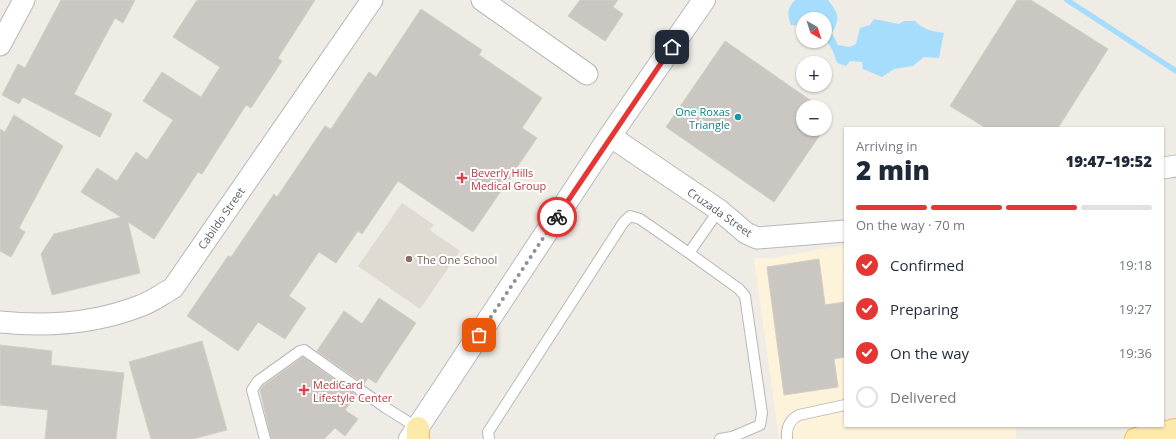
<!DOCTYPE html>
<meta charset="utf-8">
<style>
body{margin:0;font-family:"Open Sans",sans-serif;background:#f2f2f3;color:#1f2937;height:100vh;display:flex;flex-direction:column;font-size:15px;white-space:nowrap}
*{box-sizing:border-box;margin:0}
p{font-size:13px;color:#747a83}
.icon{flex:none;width:22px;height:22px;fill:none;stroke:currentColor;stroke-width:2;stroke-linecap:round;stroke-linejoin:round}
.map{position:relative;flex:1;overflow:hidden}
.panel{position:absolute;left:844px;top:127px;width:320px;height:300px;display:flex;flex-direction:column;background:#fff;border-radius:0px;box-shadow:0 1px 3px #0004}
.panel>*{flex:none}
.needle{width:26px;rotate:141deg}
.buttons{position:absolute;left:796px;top:12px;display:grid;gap:8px}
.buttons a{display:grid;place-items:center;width:36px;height:36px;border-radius:50%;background:#fff;box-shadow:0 1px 3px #0004;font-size:20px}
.pin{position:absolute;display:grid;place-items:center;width:34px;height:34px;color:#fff;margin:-17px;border-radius:8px;box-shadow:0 2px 6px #0006}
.courier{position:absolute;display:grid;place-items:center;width:40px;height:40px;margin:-20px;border:3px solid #e63634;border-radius:50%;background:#fff;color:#222;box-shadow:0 1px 5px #0007}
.headline em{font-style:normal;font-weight:800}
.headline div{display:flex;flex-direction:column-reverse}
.headline{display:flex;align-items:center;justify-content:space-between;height:68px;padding:0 12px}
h1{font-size:26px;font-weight:800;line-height:30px}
.bar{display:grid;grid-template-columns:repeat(4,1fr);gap:6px 4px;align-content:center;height:48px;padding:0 12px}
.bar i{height:5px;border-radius:3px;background:#e0e1e3}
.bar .on{background:#e63634}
.bar p{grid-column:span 4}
ol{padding:0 12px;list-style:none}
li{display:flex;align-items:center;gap:12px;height:44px}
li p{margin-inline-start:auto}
li .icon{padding:4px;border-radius:50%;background:#e63634;color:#fff;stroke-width:4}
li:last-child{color:#747a83}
li i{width:22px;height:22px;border:2px solid #e0e1e3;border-radius:50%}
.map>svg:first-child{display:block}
.commercial{fill:#fdf3db}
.education{fill:#dfdbd3}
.water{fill:#a6ddfd}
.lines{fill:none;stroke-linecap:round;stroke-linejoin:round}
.stream{stroke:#a6ddfd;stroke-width:5.5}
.building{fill:#cac7c2;stroke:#d3cdc3}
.lane-casing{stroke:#b5b8bb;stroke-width:12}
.street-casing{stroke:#b5b8bb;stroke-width:23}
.secondary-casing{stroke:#b6babe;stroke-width:24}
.primary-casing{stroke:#eebc5e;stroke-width:24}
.lane{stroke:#fff;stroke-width:10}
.street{stroke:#fff;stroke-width:21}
.secondary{stroke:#fff;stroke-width:22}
.primary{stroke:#fdeaab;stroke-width:22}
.done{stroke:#8f9292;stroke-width:4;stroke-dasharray:0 7.2}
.route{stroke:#e63634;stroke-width:5}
.culture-dot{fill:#0f9aa8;stroke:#fff;stroke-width:1.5}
.health-dot{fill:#e0444e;stroke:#fff;stroke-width:1.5}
.education-dot{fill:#8d6e63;stroke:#fff;stroke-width:1.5}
.labels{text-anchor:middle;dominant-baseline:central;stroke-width:4;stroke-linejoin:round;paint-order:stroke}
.culture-label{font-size:11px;fill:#0d838f;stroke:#fff;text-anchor:end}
.health-label{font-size:11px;fill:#be3a42;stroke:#fff;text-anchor:start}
.street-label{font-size:11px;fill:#5c6165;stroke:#fff}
.education-label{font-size:11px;fill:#785e54;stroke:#fff;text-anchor:start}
</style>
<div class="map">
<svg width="1176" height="439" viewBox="0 0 1176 439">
<rect width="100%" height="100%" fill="#efece5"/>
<path class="commercial" d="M845,245V426H1015L1017,439H779L754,258H773Z"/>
<path class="education" d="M402,203L434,225L430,230L460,251L420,309L358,266Z"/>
<path class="water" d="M795,0H828C838,13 841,18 832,33L838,45L850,47L856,44L860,28L870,25L874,19L899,24L904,21H915C924,30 932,31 944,33L939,58L924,57L913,66L894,69L882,77L863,69L862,62L850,61L846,66L837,63L833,51L825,38V19H803V26L791,25C787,15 787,8 795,0Z"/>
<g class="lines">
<path class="stream" d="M1067,0L1176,71"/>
</g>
<path class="building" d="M61,0H135L123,23L115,18L74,94L112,114L100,137L23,97L19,104L2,95L18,64L25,68Z
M197,0H315L278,58L282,61L251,108L246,105L202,174L198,172L154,239L128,222L140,273L52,295L41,254L54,234L121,217L81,192L97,168L117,181L136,152L147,160L173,120L143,101L162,72L201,97L220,67L173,37Z
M580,0H618L613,7L623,14L605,41L568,16Z
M1017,0H1031L1108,49L1058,128H986L950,106Z
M421,9L482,50L479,55L542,98L522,128L537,138L473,232L398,181L362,234L358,231L336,263L319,252L289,296L306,308L285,339L258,322L238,351L187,316L228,256L231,257L274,194L277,197L325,126L331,129L369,72L376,77Z
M725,41L820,107H803V129H824L774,202L666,127Z
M14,115L63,146L19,228L25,232L11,257L0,251V129L5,132Z
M819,259L825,305L845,302V357L834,359L838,387L784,395L767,267Z
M379,298L416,323L376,383L368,378L364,384L317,351L344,311L362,324Z
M202,341L227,430L193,439H151L129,362Z
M0,345L52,351L51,365L124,373L116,439H45L48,410L0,405Z
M303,357L356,395L345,410L358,419L345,436L335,428L324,439H271L260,390L263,386Z"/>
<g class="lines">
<g class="lane-casing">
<path id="lane" d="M689,253L719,210
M265,439L252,390L258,381L300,351L304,350L386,408L418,428
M489,439L488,432L623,223L630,216L640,219L689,253L739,289L745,296L762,413L760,425L732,437L720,439
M787,439C786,428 789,420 799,415L845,405"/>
</g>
<g class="street-casing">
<path id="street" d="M482,0L587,74
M0,45L24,0
M610,136L719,210L746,233L757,238L845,231
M1163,168L1176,166
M0,322C47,327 96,323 140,306C152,302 162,294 173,288L372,0"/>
</g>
<g class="secondary-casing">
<path id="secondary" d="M410,439L610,136L704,0"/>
</g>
<g class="primary-casing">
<path id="primary" d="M418,428V439
M1136,439L1176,430"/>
</g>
<use href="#lane" class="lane"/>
<use href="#street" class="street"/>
<use href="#secondary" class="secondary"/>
<use href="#primary" class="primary"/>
</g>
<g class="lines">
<path class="done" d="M479,335L557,217"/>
<path class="route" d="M557,217L672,47"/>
</g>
<circle class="culture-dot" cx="738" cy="117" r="4"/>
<g class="health-dot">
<path d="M460 172h4v4h4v4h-4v4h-4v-4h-4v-4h4z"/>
<path d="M302 384h4v4h4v4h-4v4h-4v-4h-4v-4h4z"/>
</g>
<circle class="education-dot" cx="409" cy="259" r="4"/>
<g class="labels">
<g class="culture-label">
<text x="730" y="111">One Roxas<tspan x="730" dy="13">Triangle</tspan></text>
</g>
<g class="health-label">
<text x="471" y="172">Beverly Hills<tspan x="471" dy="13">Medical Group</tspan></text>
<text x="313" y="384">MediCard<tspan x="313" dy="13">Lifestyle Center</tspan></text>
</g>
<g class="street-label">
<text transform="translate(720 212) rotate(35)">Cruzada Street</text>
<text transform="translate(221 218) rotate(-55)">Cabildo Street</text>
</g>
<g class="education-label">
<text x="417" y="259">The One School</text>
</g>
</g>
</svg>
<div class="buttons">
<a><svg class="needle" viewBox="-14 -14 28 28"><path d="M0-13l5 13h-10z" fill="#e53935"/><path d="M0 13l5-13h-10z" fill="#747a83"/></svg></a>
<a>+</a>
<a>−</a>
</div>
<div class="pin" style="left:479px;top:335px;background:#ea580c"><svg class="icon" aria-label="bag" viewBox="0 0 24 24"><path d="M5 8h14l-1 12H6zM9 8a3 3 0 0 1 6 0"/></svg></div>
<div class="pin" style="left:672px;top:47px;background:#1f2937"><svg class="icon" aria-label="home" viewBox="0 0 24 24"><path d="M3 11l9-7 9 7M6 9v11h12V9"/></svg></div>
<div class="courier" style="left:557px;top:217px"><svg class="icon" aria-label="bike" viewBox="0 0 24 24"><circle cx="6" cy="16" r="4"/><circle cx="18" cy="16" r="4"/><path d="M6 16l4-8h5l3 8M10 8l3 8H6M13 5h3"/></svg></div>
<section class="panel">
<div class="headline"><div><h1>2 min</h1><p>Arriving in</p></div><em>19:47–19:52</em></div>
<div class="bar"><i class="on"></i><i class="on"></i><i class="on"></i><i></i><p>On the way · 70 m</p></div>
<ol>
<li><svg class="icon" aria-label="check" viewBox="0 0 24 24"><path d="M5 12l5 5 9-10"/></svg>Confirmed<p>19:18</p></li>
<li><svg class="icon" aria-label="check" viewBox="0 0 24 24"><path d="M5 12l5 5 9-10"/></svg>Preparing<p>19:27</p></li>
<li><svg class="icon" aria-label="check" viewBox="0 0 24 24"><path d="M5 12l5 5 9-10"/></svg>On the way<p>19:36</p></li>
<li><i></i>Delivered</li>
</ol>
</section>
</div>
